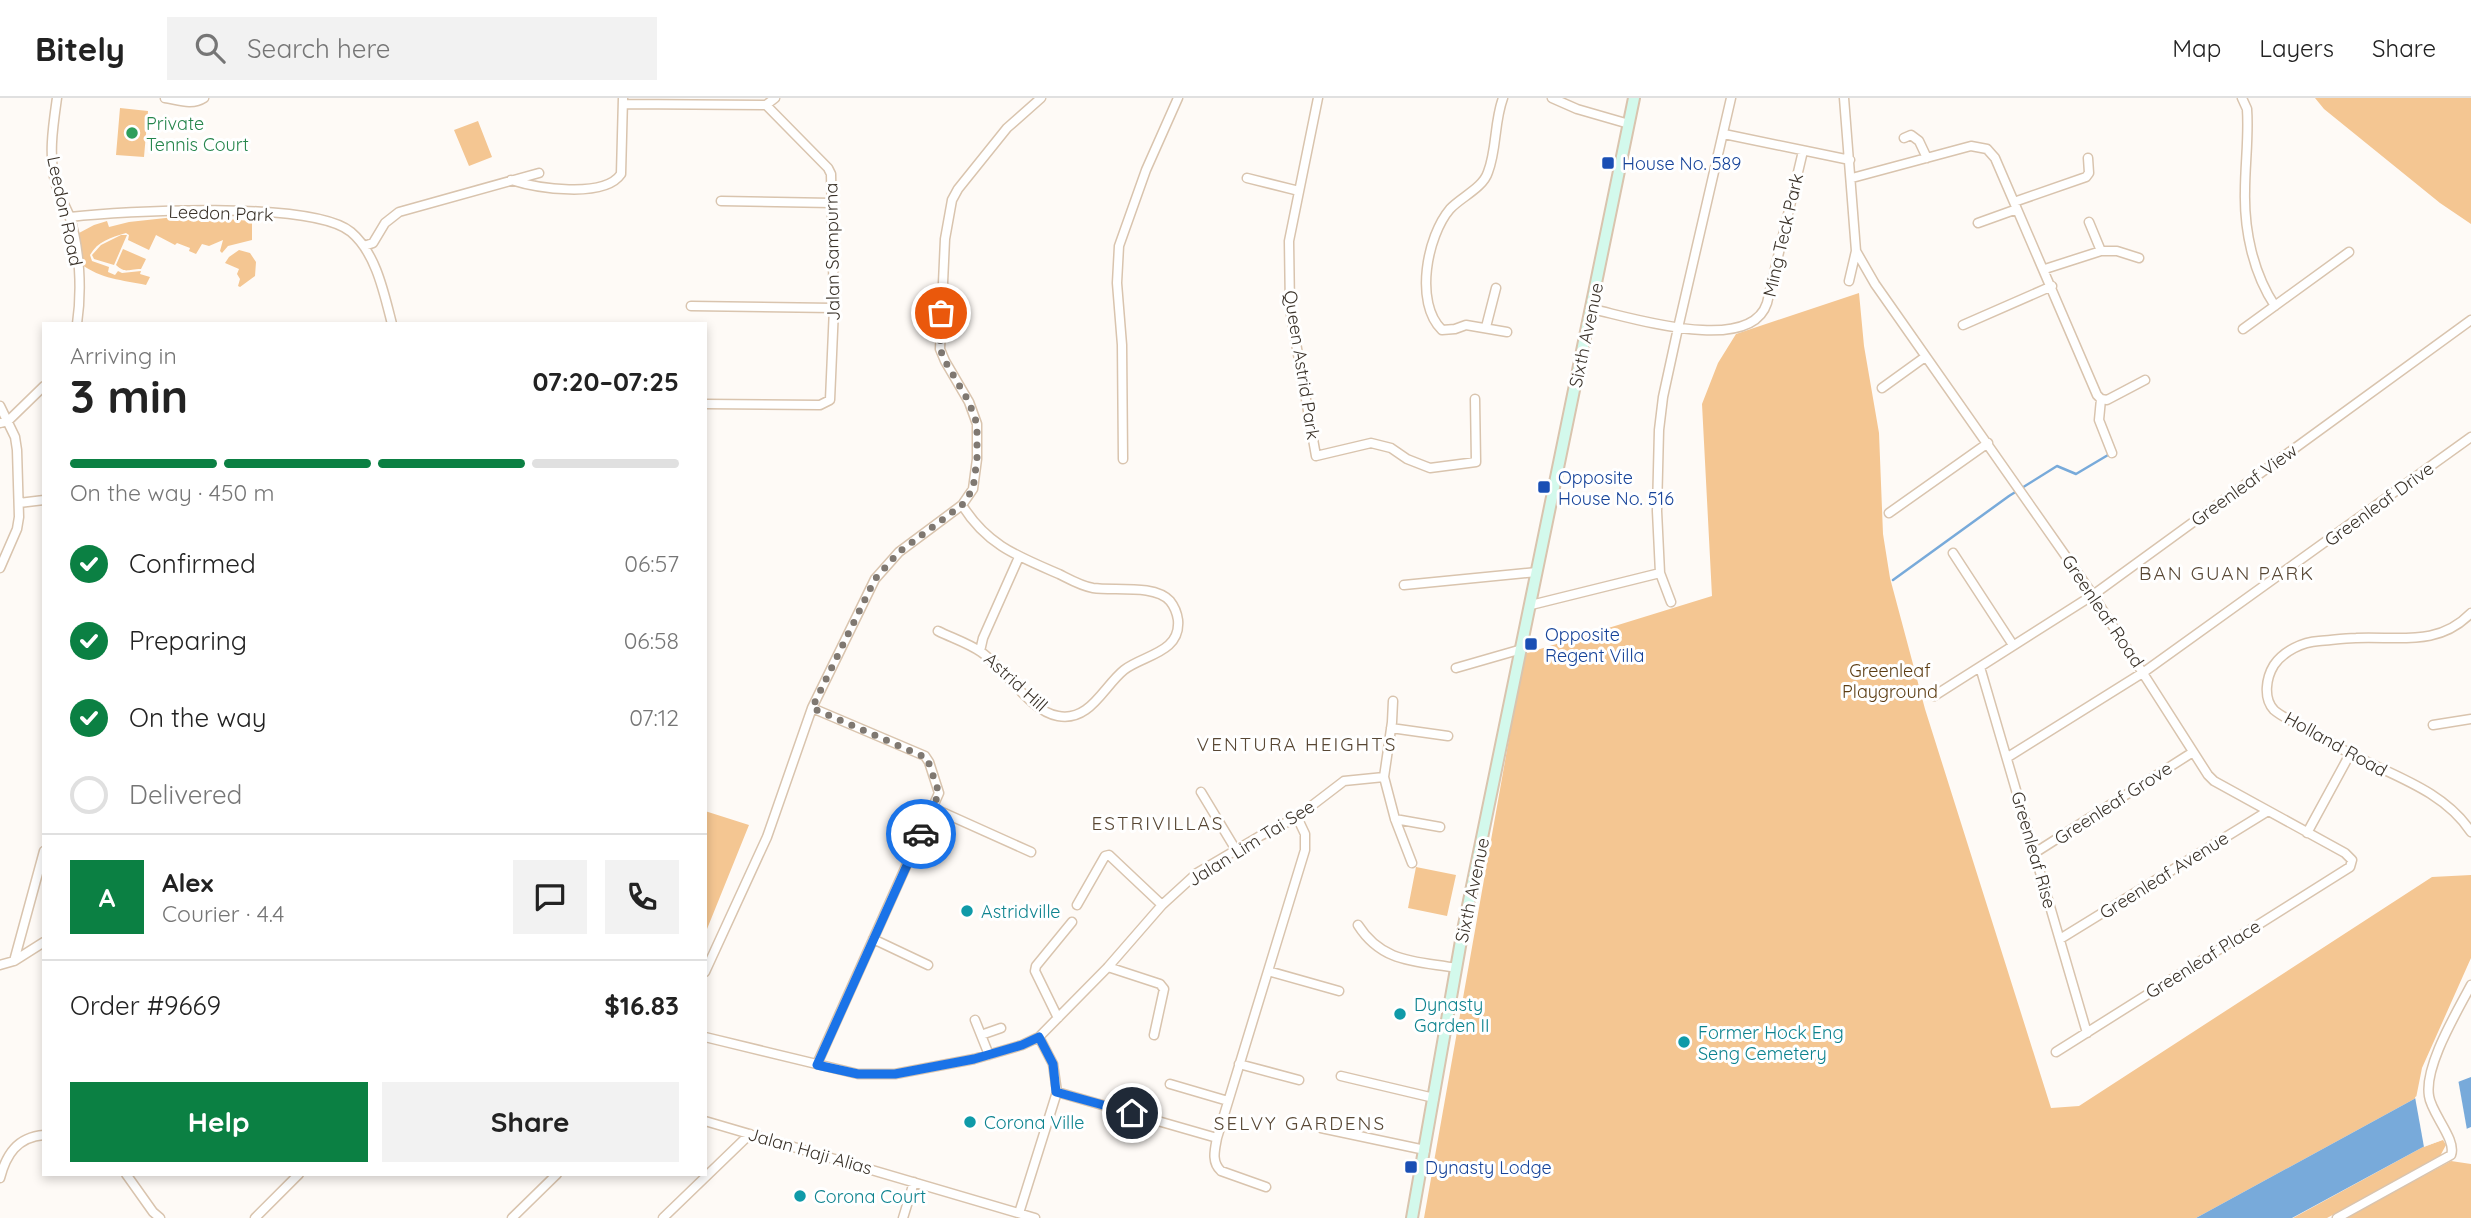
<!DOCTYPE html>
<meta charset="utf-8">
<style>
body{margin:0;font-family:Quicksand,sans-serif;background:#f2f2f2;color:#222;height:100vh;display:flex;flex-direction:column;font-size:26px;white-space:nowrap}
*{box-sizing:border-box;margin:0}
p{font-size:23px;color:#767676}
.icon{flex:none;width:38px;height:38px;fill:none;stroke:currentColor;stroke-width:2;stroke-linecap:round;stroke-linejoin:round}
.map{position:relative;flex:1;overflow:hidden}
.drawer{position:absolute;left:42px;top:224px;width:665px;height:854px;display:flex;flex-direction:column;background:#fff;border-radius:0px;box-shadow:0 4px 10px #0003}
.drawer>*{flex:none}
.pin{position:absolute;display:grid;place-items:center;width:60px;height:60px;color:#fff;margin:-30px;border:4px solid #fff;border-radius:50%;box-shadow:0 2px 7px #0007}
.courier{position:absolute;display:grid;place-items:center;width:70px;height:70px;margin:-35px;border:5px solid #1a73e8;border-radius:50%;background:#fff;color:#222;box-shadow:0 2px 9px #0007}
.headline em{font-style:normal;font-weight:700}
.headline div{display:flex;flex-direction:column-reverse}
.headline{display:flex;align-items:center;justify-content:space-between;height:119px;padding:0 28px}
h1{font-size:46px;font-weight:700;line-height:52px}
.bar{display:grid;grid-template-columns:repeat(4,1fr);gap:10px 7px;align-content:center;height:84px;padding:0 28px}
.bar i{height:9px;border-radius:5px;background:#e0e0e0}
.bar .active{background:#0b8043}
.bar p{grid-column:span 4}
.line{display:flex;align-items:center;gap:18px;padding:0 28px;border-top:2px solid #e0e0e0}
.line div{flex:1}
.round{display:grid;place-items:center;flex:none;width:74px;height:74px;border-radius:0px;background:#f2f2f2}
ol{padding:0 28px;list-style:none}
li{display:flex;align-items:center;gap:21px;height:77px}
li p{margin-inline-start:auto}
li .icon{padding:7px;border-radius:50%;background:#0b8043;color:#fff;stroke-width:4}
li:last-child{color:#767676}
li i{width:38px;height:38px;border:4px solid #e0e0e0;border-radius:50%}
.cta{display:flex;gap:14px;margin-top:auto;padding:14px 28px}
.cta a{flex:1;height:80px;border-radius:0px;background:#0b8043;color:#fff;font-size:28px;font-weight:700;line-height:80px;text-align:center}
.cta a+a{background:#f2f2f2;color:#222}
header{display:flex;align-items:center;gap:42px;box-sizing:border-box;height:98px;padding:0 35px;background:#fff;border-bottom:2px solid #e0e0e0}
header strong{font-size:33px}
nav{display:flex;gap:38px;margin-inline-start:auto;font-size:24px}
.search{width:490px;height:63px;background:#f2f2f2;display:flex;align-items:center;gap:18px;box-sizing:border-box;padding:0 24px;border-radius:0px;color:#767676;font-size:26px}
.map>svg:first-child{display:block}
.green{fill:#f4c692}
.water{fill:#78aada}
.pier{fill:#fefaf6}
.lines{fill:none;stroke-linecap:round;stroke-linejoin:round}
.stream{stroke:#78aada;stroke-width:2.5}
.street-casing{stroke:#d9c4ae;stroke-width:11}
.secondary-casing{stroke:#d9c4ae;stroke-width:14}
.street{stroke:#fff;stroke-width:8}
.secondary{stroke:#d3f9ec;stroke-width:10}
.done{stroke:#7f7871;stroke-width:7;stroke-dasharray:0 12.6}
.route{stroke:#1a73e8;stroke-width:9}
.leisure-dot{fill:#2e9e5b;stroke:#fff;stroke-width:2.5}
.transit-dot{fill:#1a4fb4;stroke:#fff;stroke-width:2.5}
.culture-dot{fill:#0f9aa8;stroke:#fff;stroke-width:2.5}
.labels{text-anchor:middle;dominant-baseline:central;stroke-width:6;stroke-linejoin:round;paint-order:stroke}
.leisure-label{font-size:18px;fill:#27864d;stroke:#fff;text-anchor:start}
.transit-label{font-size:18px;fill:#164399;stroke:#fff;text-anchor:start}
.street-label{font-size:18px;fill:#3a3229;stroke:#fff}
.park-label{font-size:18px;fill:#5c3d13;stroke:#fff}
.culture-label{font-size:18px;fill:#0d838f;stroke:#fff;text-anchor:start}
.neighbourhood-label{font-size:19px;letter-spacing:2px;fill:#584734;stroke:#fff}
</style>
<header>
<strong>Bitely</strong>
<div class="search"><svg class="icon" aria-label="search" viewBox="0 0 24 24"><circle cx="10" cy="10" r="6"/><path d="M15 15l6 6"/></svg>Search here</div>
<nav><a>Map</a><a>Layers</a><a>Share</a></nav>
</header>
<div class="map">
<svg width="2471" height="1120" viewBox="0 0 2471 1120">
<rect width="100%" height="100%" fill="#fefaf6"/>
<path class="green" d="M2315,0H2471V126L2440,105L2324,11Z
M120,10L148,13L144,59L116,57Z
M478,23L492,59L469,68L454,32Z
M184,118L252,123V142L228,148L222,155L220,153L223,142L209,148L202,146L196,156L189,153L190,150L177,145L175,147L156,137L149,152L128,142L129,137L126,135C110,140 98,143 90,157L92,163L109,169L108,174L115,177L118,173L122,175L141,173L140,176L150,179L146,187C122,182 101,181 81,166L79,135L94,127L107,123L109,129L129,124Z
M121,137H127L114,167L94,161L92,157L101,147Z
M123,151L146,161L141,171C127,171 126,176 116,167Z
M239,152L250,155L256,164L255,178L240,189L238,188L240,181L237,176L239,171L225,165L229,159Z
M1859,195L1864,248L1879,335L1883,436L1890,480L1925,611L2051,1010L2079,1008L2432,779L2471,777V860L2422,970L2416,1000L2196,1120H1424L1524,556L1712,498L1702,306L1718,265L1736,236Z
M705,713L749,727L705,836Z
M1416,769L1456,777L1447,818L1408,810Z
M2443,1042L2446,1047L2439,1060L2327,1120H2293L2423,1049Z
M2451,1063L2471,1066V1120H2345Z"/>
<path class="water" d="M2471,979V1029L2423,1049L2292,1120H2196L2416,1000Z"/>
<path class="pier" d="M2458,981L2467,1032L2424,1049L2415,999Z"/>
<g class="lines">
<path class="stream" d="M1893,482L2009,398L2057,368L2076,376L2108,357"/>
<g class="street-casing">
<path id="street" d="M57,0C53,28 48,59 56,87C59,98 65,107 69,117C80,150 82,192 77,226
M165,0C178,2 192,8 204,0
M1318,0L1289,143L1290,211L1316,358L1371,345L1391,350L1407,361L1430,370L1476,364L1475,301
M1503,0C1494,24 1497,51 1488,74C1483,90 1461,99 1450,111C1427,138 1414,205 1442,232L1455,231L1466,227L1507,234
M1552,0L1577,11L1629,26
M1844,0L1856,153L1849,183
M2242,0L2247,11C2249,38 2245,66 2245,93C2244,132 2253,175 2275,208
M623,6L766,7L828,70L831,76L834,210L830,302L820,307L705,306
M766,7L775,0
M1724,36L1850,62
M1904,40L1911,37L1919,43L1927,60
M1247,80L1299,93
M1852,80L1971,48L1987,51L1995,60L2097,297L2101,301
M511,82C536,90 604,101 621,76L623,0
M721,103L832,105
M2014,104L2086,79L2089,75L2088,60
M70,119C123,113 312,102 351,134C376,155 384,195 392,226
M2089,124L2101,153
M1978,125L2017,111
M364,148L373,145L385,125L399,114L539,75
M1856,153L1875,186L2093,497L2208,677L2214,683L2345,755L2352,762L2350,769L2056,954
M2045,171L2101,153H2117L2139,160
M691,208L834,210
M1592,211C1630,219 1750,258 1767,205L1803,53
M1963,227L2052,188
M1486,229L1496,190
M2243,231L2349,154
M1882,290L1925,259
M2101,301L2099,322L2112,355
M2101,301L2107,302L2145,282
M0,308L15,339L17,352L19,419L17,431L0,470
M0,325L8,323L44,288
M1123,361L1122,247L1117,185L1119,148L1146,72L1178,0
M19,405L44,402
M1889,415L1988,345
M1953,455L2013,547
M1404,487L1537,474
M1671,504L1660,475L1657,413L1659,332L1663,299L1678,230L1731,0
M1531,507L1660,475
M2471,515C2438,549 2399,538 2356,540C2344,540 2332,542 2319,543C2302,544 2284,553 2274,567C2266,580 2263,600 2274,612C2283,620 2297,625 2307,631C2322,639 2337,649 2353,657C2394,678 2444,693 2471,734
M938,533C952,540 968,545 981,554C1005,570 1029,613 1058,618C1090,624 1103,589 1124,572C1143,557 1181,555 1178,522C1177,515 1174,508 1170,503C1155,486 1114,493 1093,490C1081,488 1069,481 1059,476C1017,458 987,447 962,407
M980,553L983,540L1019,459
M1980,569L2087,935
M1456,570L1522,551
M1934,598L2093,497L2471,222
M1393,603L1392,624L1384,679L1395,721L1412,765
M812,610L925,658L929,664L939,695L817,966
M2433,627L2471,621
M1391,630L1448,638
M2008,659L2144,574L2471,339
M1201,694L1236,752
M933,710L1031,754
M1395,721L1440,729
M2307,735L2350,656
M2033,756L2193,654
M1077,807L1105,758L1109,757L1162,807
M1358,827C1382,865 1416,863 1456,870
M873,841L928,867
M2060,841L2268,713
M14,863L44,753
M0,867L14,863L44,844
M1108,869L1160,886L1164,891L1154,937
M1268,873L1339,893
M705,874L767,739L812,610L875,481L899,454L962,407L973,391L977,361V326L969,304L945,263L940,251L945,141L952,102L958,91L1007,30L1041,0
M1058,920L1035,873L1036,868L1072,824
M975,922L989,957
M981,937L1001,930
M705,939L858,976H895L974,961L1022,947L1039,939L1108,869L1162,807L1197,775L1260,738L1297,719L1344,683L1384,679
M1239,966L1299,982
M1341,978L1434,1000
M1170,986L1228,1003
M1057,994L1217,1040
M705,1023L1035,1120
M1321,1030L1425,1052
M126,1076L153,1114L160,1120
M0,1080C6,1057 17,1039 44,1037
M1266,1089L1221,1073C1211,1064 1215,1051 1217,1040L1305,752V736L1297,719
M1019,1115L1057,994L1053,966L1039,939
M255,1120L299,1076
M512,1120L557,1076
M663,1120L750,1036
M903,1120L914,1084
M2337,1120L2451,1057C2457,1042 2431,1015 2429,998C2424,968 2457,914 2471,887"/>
</g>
<g class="secondary-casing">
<path id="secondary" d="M1412,1120L1462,837L1634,0"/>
</g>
<use href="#street" class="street"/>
<use href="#secondary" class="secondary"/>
</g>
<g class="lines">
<path class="done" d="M921,736L939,695L927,660L812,610L875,481L899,454L962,407L973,391L977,361V326L969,304L945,263L940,251L941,215"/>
<path class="route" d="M921,736L817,967L858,976H895L974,961L1022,947L1039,939L1053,966L1056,994L1132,1015"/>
</g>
<circle class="leisure-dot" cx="132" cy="35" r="7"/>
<g class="transit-dot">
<rect x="1601" y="58" width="14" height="14" rx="3.5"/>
<rect x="1537" y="382" width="14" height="14" rx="3.5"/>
<rect x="1524" y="539" width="14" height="14" rx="3.5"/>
<rect x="1404" y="1062" width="14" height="14" rx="3.5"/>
</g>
<g class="culture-dot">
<circle cx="967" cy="813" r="7"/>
<circle cx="1400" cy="916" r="7"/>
<circle cx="1684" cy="944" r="7"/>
<circle cx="970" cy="1024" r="7"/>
<circle cx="800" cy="1098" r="7"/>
</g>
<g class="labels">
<g class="leisure-label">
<text x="146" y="25">Private<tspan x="146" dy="21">Tennis Court</tspan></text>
</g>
<g class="transit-label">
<text x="1622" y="65">House No. 589</text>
<text x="1558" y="379">Opposite<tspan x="1558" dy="21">House No. 516</tspan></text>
<text x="1545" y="536">Opposite<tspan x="1545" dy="21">Regent Villa</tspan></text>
<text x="1425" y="1069">Dynasty Lodge</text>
</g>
<g class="street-label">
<text transform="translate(65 113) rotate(78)">Leedon Road</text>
<text transform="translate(221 115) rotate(2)">Leedon Park</text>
<text transform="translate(1783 137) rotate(-77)">Ming Teck Park</text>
<text transform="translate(832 154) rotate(-91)">Jalan Sampurna</text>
<text transform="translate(1586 237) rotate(-78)">Sixth Avenue</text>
<text transform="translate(1302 267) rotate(81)">Queen Astrid Park</text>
<text transform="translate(2244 387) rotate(-36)">Greenleaf View</text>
<text transform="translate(2379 406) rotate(-36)">Greenleaf Drive</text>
<text transform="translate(2103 513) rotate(56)">Greenleaf Road</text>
<text transform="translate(1016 584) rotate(42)">Astrid Hill</text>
<text transform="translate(2336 646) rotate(29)">Holland Road</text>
<text transform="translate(2113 705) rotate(-33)">Greenleaf Grove</text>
<text transform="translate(1251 745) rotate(-32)">Jalan Lim Tai See</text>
<text transform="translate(2034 752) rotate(74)">Greenleaf Rise</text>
<text transform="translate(2164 777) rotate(-32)">Greenleaf Avenue</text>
<text transform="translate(1472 792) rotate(-78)">Sixth Avenue</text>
<text transform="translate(2203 861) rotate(-32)">Greenleaf Place</text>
<text transform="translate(810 1053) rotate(16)">Jalan Haji Alias</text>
</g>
<g class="park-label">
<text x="1890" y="572">Greenleaf<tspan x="1890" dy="21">Playground</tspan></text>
</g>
<g class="culture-label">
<text x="981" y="813">Astridville</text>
<text x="1414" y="906">Dynasty<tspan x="1414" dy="21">Garden II</tspan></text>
<text x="1698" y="934">Former Hock Eng<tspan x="1698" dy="21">Seng Cemetery</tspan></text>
<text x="984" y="1024">Corona Ville</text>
<text x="814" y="1098">Corona Court</text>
</g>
<g class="neighbourhood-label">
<text x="2227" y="475">BAN GUAN PARK</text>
<text x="1297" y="646">VENTURA HEIGHTS</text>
<text x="1158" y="725">ESTRIVILLAS</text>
<text x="1300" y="1025">SELVY GARDENS</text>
</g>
</g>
</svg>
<div class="pin" style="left:941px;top:215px;background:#ea580c"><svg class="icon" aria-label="bag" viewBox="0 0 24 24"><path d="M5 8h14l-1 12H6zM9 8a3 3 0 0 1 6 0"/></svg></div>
<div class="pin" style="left:1132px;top:1015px;background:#1f2937"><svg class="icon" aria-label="home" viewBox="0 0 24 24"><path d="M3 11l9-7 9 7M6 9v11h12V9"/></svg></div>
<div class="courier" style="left:921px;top:736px"><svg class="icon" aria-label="car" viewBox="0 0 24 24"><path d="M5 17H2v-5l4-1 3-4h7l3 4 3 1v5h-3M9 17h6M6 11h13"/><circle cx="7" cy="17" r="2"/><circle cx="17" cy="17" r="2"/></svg></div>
<section class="drawer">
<div class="headline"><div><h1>3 min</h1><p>Arriving in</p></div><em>07:20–07:25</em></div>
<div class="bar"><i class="active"></i><i class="active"></i><i class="active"></i><i></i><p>On the way · 450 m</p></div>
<ol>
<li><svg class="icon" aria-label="check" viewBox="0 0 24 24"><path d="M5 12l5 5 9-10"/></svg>Confirmed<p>06:57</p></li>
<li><svg class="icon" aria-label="check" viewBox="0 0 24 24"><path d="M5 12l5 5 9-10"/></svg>Preparing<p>06:58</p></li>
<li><svg class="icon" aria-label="check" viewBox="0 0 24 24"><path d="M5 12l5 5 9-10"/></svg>On the way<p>07:12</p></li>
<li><i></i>Delivered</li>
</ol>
<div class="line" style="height:126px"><b class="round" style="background:#0b8043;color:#fff">A</b><div><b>Alex</b><p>Courier · 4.4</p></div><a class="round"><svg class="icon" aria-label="chat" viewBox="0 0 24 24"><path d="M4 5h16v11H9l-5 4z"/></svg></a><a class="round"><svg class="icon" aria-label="phone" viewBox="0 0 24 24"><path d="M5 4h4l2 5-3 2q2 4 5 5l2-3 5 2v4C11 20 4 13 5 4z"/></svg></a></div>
<div class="line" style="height:91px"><div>Order #9669</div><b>$16.83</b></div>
<div class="cta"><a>Help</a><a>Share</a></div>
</section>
</div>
